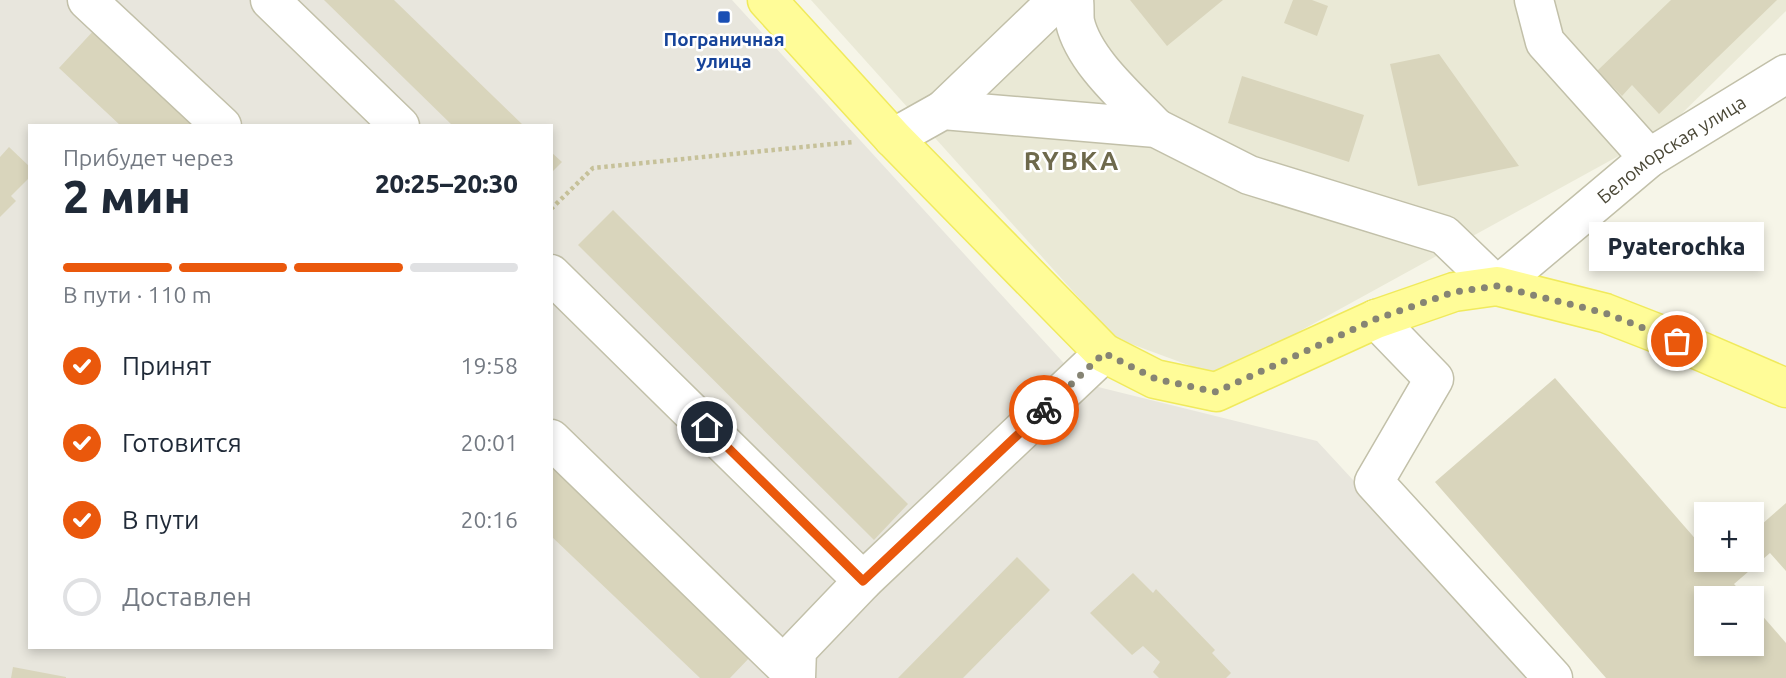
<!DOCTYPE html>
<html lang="ru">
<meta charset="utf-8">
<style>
body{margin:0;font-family:Ubuntu,sans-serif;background:#f2f2f3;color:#1f2937;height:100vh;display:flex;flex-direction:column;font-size:26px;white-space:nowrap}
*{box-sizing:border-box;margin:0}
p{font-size:23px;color:#747a83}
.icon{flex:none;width:38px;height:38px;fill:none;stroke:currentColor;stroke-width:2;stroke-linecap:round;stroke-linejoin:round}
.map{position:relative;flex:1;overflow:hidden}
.side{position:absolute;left:28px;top:124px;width:525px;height:525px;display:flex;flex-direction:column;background:#fff;border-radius:0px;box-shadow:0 4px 10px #0003}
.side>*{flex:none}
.controls{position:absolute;left:1694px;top:502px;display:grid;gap:14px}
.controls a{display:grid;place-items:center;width:70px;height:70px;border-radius:0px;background:#fff;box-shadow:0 4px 10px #0003;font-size:35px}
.pin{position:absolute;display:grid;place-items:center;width:60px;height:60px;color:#fff;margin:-30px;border:4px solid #fff;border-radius:50%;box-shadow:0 2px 7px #0007}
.courier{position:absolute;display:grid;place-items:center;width:70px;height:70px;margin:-35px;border:5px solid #ea580c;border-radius:50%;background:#fff;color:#222;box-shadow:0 2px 9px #0007}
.bubble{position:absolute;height:49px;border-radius:0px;background:#fff;box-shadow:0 4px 10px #0003;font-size:23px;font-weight:800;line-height:49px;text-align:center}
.headline em{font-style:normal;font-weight:800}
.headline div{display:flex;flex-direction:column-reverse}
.headline{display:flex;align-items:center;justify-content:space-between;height:119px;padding:0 35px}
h1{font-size:46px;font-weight:800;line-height:52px}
.bar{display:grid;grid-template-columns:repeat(4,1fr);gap:10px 7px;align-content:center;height:84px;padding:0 35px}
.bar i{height:9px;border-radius:5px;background:#e0e1e3}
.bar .on{background:#ea580c}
.bar p{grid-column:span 4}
ol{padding:0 35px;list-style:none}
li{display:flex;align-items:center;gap:21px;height:77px}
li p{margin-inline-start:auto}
li .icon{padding:7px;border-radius:50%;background:#ea580c;color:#fff;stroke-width:4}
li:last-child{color:#747a83}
li i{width:38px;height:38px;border:4px solid #e0e1e3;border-radius:50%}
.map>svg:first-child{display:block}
.residential{fill:#eae9d6}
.industrial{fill:#e8e6dd;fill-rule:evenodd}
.building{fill:#d9d5bc}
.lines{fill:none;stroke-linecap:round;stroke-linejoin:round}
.minor-casing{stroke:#c2c0a9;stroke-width:41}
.major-casing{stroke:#f0ea5c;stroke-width:41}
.path{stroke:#c6c199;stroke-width:4.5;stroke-dasharray:3.5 3.5;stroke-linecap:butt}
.minor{stroke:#fff;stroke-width:38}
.major{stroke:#fffc98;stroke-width:38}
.done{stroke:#868474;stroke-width:7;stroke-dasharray:0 12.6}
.route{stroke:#ea580c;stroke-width:9}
.transit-dot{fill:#1a4fb4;stroke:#fff;stroke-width:2.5}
.labels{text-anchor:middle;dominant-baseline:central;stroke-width:5;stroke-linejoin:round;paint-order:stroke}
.transit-label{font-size:19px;font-weight:bold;fill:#164399;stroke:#fff}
.street-label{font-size:19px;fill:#4a4736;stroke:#fff}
.district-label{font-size:26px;font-weight:bold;letter-spacing:2px;fill:#6e694c;stroke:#fff}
</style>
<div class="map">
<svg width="1786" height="678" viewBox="0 0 1786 678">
<rect width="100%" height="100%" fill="#f6f5e8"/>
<path class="residential" d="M811,0H1786V11L1664,131L1218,376L1115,338Z"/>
<path class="industrial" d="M0,0H732L1082,383L1317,441L1536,678H0ZM30,126H551V648H30Z"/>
<path class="building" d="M324,0H394L524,126H453Z
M1130,0H1223L1167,46Z
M1293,0H1312L1328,6L1317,36L1284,23Z
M1671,0H1777L1659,114L1632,85L1622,96L1597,71Z
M96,28L201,126H121L59,68Z
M1439,54L1519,166L1418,186L1390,64Z
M1242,76L1364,115L1349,162L1228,123Z
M9,147L30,167V177L11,196L16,201L0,217V157Z
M551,152L562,162L551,173Z
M613,210L908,504L874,540L578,245Z
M1555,378L1706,551V560H1714L1725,572L1739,560H1752V549L1761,542L1753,532L1786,503V571L1770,553L1734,584L1747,598H1706V644H1752V604L1786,643V678H1606L1435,482Z
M551,464L752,655L730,678H700L551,536Z
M1017,557L1050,590L963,678H898Z
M1133,573L1153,593L1156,589L1215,650L1212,653L1231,673L1226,678H1159L1153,672L1160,662L1143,646L1132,655L1090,613Z
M13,667L66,677V678H11Z"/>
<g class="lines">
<g class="minor-casing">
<g id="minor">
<path d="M87,0L222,126"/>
<path d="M270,0L400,126"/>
<path d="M1074,0C1075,7 1074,16 1075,22C1084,62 1130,100 1156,128"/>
<path d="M1534,0L1545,42L1649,158"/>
<path d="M943,110L1046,11L1054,0"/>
<path id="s1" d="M893,138L943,110L1156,128L1249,175L1444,235L1497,286L1649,158L1786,74"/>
<path d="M551,274L863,581"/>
<path d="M1376,319L1434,379L1374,482L1553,678"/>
<path d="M551,439L795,676"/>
<path d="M796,678L797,650L863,581L1104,353"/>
</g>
</g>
<g class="major-casing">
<path id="major" d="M767,0L893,138L1104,353L1155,379L1216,392L1376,319L1454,292L1497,286L1605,313L1677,341L1786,388"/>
</g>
<path class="path" d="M551,209L593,168L853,142"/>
<use href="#minor" class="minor"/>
<use href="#major" class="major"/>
</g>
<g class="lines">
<path class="done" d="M1044,410L1104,353L1156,379L1216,392L1376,319L1454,292L1497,286L1605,313L1677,341"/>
<path class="route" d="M707,427L863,581L1044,410"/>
</g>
<rect class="transit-dot" x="717" y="10" width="14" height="14" rx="3.5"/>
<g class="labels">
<g class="transit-label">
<text x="724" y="39">Пограничная<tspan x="724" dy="22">улица</tspan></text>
</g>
<g class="street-label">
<text stroke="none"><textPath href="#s1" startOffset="875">Беломорская улица</textPath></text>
</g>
<g class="district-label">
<text x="1072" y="160">RYBKA</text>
</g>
</g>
</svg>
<div class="controls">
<a>+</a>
<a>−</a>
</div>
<div class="pin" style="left:1677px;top:341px;background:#ea580c"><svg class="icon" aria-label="bag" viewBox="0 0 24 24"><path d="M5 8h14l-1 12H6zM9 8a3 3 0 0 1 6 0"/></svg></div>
<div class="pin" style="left:707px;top:427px;background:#1f2937"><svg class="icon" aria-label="home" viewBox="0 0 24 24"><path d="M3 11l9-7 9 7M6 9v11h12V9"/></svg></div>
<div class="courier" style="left:1044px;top:410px"><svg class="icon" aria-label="bike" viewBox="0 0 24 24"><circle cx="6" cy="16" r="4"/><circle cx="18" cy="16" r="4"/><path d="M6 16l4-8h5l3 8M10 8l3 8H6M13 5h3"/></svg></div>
<div class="bubble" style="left:1589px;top:222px;width:175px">Pyaterochka</div>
<section class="side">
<div class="headline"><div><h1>2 мин</h1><p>Прибудет через</p></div><em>20:25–20:30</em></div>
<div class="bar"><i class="on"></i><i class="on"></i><i class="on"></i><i></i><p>В пути · 110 m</p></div>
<ol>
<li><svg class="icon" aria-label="check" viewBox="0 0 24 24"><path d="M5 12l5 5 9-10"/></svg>Принят<p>19:58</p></li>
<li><svg class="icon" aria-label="check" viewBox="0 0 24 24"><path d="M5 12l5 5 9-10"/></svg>Готовится<p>20:01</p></li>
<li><svg class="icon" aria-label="check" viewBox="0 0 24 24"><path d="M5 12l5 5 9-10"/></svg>В пути<p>20:16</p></li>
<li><i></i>Доставлен</li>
</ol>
</section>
</div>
